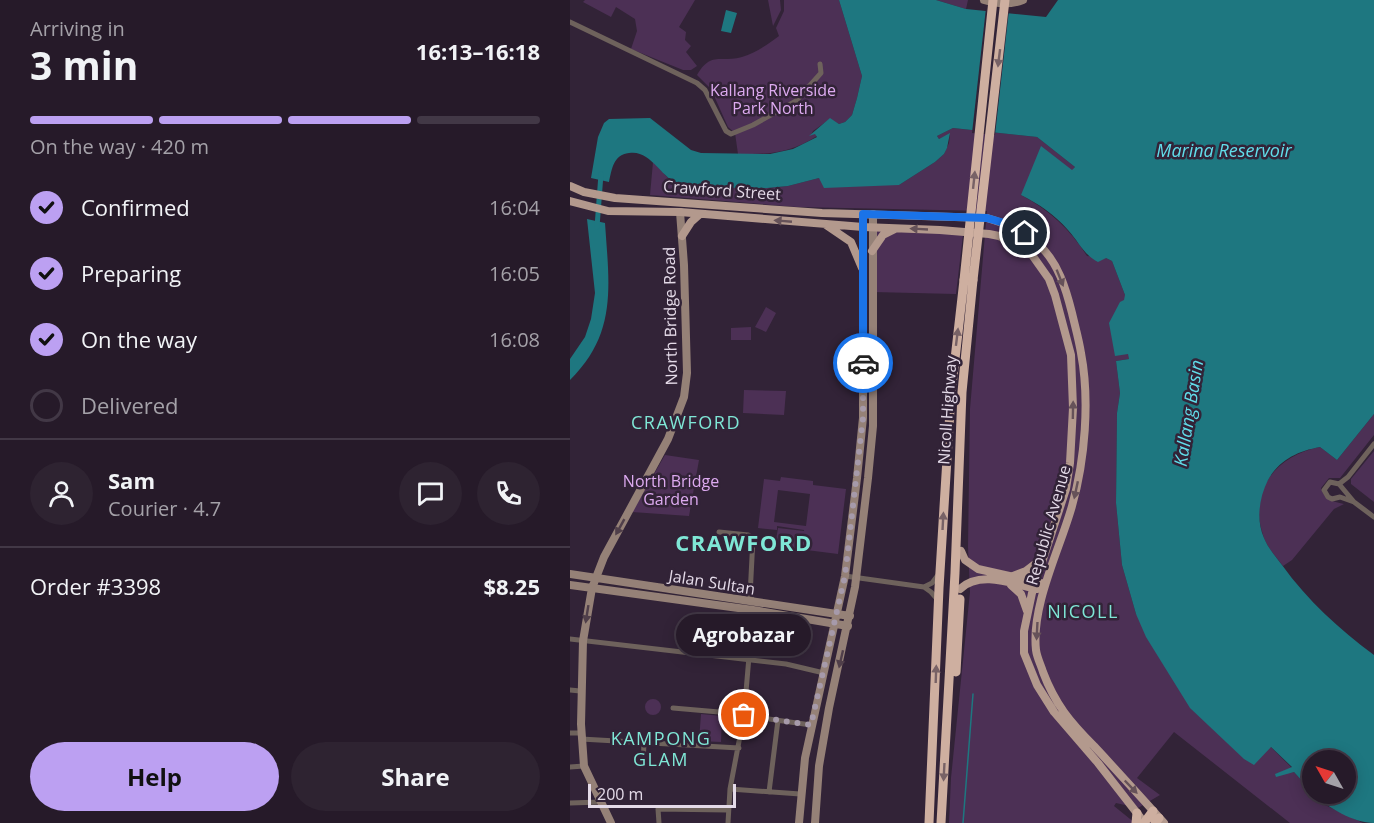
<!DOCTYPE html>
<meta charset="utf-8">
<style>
body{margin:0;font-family:"Open Sans",sans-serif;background:#2e2331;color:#f1f3f6;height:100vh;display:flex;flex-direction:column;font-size:22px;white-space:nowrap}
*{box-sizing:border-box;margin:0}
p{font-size:20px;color:#a4a1a8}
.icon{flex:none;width:33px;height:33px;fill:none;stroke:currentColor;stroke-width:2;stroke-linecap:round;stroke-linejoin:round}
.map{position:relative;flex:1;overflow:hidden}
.panel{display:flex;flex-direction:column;background:#261a29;width:570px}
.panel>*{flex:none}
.needle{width:39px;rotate:309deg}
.buttons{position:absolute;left:732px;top:750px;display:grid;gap:12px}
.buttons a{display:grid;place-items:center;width:54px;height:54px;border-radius:50%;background:#261a29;box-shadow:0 3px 15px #0003,0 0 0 2px #423846;font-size:30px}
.scale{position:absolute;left:18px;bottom:15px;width:148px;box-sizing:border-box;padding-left:6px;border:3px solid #e4dae8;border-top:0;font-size:16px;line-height:21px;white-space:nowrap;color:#e4dae8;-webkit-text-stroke:4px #322337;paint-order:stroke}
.pin{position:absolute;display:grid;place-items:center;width:51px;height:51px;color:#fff;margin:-26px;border:3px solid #fff;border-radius:50%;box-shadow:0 2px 6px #0007}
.courier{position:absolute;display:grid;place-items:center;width:60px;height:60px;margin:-30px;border:4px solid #1a73e8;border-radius:50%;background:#fff;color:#222;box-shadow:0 2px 8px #0007}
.bubble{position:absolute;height:42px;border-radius:21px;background:#261a29;box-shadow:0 3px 15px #0003,0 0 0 2px #423846;font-size:20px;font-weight:700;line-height:42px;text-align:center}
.overview em{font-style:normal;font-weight:700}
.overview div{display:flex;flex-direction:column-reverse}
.overview{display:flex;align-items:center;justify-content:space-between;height:102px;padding:0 30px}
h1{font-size:39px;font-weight:700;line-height:45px}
.bar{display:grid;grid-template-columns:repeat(4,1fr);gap:9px 6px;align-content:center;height:72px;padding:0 30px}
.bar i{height:8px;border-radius:4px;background:#423846}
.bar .on{background:#bca0f2}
.bar p{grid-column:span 4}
.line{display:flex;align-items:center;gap:15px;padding:0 30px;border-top:2px solid #423846}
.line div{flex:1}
.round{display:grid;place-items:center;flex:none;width:63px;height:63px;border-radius:32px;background:#2e2331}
ol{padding:0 30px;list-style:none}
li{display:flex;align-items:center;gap:18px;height:66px}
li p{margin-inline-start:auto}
li .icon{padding:6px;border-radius:50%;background:#bca0f2;color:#111;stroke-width:4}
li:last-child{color:#a4a1a8}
li i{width:33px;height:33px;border:3px solid #423846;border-radius:50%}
.button{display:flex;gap:12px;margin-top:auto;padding:12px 30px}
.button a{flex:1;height:69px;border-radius:36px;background:#bca0f2;color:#111;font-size:24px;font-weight:700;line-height:69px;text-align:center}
.button a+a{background:#2e2331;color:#f1f3f6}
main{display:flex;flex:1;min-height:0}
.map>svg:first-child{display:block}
.green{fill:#4c3055;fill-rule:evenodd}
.water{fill:#1e7780}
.pier{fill:#322337}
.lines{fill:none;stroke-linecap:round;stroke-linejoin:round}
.stream{stroke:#1e7780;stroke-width:1.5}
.canal{stroke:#1e7780;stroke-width:5}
.street{stroke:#6e625c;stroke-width:5}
.secondary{stroke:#958177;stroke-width:8}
.primary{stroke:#b3998d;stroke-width:8}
.highway{stroke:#ceafa0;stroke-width:9}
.highway-bridge{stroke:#ceafa0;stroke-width:9}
.oneway{fill:#786266}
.oneway2{fill:#665259}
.oneway3{fill:#503f4a}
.done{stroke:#a69aaa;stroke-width:6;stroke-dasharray:0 10.8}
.route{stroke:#1a73e8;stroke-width:8}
.labels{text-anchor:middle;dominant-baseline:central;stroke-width:5;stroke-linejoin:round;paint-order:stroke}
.park-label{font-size:16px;fill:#ddaaf0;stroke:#322337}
.street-label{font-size:16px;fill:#e4dae8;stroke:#322337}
.water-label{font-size:18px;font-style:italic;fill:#61ddea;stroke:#322337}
.neighbourhood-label{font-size:18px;letter-spacing:1.5px;fill:#7fe7d6;stroke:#322337}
.district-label{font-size:22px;font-weight:bold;letter-spacing:1.5px;fill:#7fe7d6;stroke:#322337}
</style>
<main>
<section class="panel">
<div class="overview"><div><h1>3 min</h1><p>Arriving in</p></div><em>16:13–16:18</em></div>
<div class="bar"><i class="on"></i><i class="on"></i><i class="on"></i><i></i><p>On the way · 420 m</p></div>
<ol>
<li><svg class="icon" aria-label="check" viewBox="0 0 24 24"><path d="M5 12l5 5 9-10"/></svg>Confirmed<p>16:04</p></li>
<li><svg class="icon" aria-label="check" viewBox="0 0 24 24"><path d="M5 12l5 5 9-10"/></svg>Preparing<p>16:05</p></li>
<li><svg class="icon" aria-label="check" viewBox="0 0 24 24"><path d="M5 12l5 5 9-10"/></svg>On the way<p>16:08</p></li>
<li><i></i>Delivered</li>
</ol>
<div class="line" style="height:108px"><a class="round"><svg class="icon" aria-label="person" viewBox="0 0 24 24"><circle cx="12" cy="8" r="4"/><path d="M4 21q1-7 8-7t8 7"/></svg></a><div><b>Sam</b><p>Courier · 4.7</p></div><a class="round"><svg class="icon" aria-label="chat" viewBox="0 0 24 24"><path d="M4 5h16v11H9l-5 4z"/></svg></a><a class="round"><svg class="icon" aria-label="phone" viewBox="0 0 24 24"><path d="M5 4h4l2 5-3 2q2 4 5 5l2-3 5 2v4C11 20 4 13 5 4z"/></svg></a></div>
<div class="line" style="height:78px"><div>Order #3398</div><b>$8.25</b></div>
<div class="button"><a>Help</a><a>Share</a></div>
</section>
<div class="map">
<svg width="804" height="823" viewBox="0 0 804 823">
<rect width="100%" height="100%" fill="#322337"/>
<path class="green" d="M15,0H125L109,27L116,32L115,40L121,46L116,52L127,66L121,70H113L61,49L67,31L65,19L46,7L41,17L13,2Z
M198,0H210L211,10L203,26Z
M214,0H269L292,76L287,98L282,115L275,122L269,124L260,119L243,131L241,135L246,133L247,136C218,154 201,154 168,154L165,133L158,127L141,89L127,75C141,51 150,63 172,57C186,53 198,44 209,36L206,28L214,11Z
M366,0H398L396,9Z
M383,128L467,137L505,167L502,171L451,195C479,210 500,229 517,256L536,258L542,261L555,295L559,359L546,361L550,393L547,413L546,503L552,565L566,614L722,768L706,774L724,772L753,804L793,823H720L604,732L567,778L590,795L568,808L546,803L544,806L565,823H379L381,778L400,592L398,547L400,409L417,211L227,207L80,195L83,162L100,180L111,185L186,189L218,186L249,178L329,185L365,162L374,154L379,143L380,134L369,139L367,136Z
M302,227L393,235L386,294L303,292Z
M196,307L206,313L196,332L185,327Z
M181,327V340H161V328Z
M174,390L216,391L214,415L173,413Z
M804,414V435L770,478H759L751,488C755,500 762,501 774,504L764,509L722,560L713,566C706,557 696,546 693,535C678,490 707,455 750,447L767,460Z
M804,451V502L781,484V479Z
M95,455L129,460L119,516L62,512Z
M211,477L243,481V485L276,489L268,554L205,546L208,528L234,531V530L207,526V530L188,528L194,479L210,481ZM208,490L240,494L236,526L204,522Z
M75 707a8 8 0 1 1 16 0a8 8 0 1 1-16 0Z
M131,714L152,716L151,742L129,741Z"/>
<path class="water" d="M269,0H366L396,9L476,17L488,0H804V414L767,460L750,447C728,451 709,460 698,480C689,498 686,520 694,538C698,548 706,557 712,565C738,601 769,629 804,655V823C784,823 758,808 744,794H776V760H742V792L724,772L706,777L705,774L722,767L701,747L684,765L674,759L620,708L576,637L566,614L552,565L546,503L547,413L550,393L546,361L559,359L558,354L545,356L539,323L550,302L554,300L555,295L542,261L536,258L528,262C513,254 509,242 498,230C485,215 469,204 451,195L471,146L502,170L505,167L467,137L383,128L367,136L369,139L380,133L377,148L374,154L365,162L329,185L254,188L249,178L218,186L186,189L111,185C91,179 81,149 59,153C43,155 42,169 39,182L21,178L28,137L34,123L39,119L80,118L121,150L131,153L200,154L223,149L247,137L245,134L239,136L260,118L269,124L275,122L282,115L287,98L292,76Z
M156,10L167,13L161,33L151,31Z
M17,219L35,223C39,284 48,333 0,380V359L15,337L21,319L25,293Z"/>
<path class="pier" d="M416,8L439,10L425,135L402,133Z"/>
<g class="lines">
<path class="stream" d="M393,823L403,694"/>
<path class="canal" d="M27,227L31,174"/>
<path class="street" d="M0,22L127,83L135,90L156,131L161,134L183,125L226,101L251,73L250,64
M769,484L778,477L804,444
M784,502L770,497L762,499L758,497L754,490L760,482L769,484L784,502L804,517
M149,532L178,535L183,538L180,596L184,602
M275,576L354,587L361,592L368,600
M354,587L362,583L368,575
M0,639L216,664L254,673
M0,690L10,691
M103,708L149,712L241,725
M0,733H11
M11,739L169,748
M73,764L74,743
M0,767L14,766
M160,789L230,794
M199,792L208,720
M0,803L31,802
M89,823L88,809L158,810
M158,823L160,789L174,715L183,610"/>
<path class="secondary" d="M414,0C427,4 440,5 453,0
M0,574L280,616
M0,585L183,610L278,626
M41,823L14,766L11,724L13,641L22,588L34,557L98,439L114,397L117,373L114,265L110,212
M229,823L235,758L275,576L287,478L293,418V214
M245,823L249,766L259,708L285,587L298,478L303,426V214"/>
<path class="primary" d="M0,186L14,192L45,198L252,213L417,218C437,224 454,230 469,245C488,262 496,289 502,313C505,326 509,340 511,353C520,400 515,460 502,506C490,549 461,605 466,650C467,658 471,665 473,672C485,704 500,722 524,746C547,771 571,797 594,823
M0,201L38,211L110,212L293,227L370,230L419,234L429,236L447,244L462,255L479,279L485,295L501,355L503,408L500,463L496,489L462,593L454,631V653L467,685L484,712L528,763L570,817
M256,225L281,242L292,268
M112,236L121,222L130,214
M302,251L313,235L325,229
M391,551L395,560L408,569L471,583
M443,576L456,571L473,558
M441,585L451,594L457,611
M390,589C410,570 443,584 467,589"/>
<path class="highway" d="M386,672L390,599
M359,823L369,588L381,394L394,280
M371,823L385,573L392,392L403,280
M566,823L567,813
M574,823L583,811
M585,823L589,818"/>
<path class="highway-bridge" d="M394,280L423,0
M403,280L435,0"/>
</g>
<defs><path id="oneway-solid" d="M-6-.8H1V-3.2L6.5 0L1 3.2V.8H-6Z" transform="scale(1.5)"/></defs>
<g class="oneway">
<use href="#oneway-solid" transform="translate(429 58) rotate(97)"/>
<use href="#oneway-solid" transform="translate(404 180) rotate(-84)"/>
<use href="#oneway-solid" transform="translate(387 337) rotate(-83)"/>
<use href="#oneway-solid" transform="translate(373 521) rotate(-87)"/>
<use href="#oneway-solid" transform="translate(366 674) rotate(-88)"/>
<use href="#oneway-solid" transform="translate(374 772) rotate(93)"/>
</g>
<g class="oneway2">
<use href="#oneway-solid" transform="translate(213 221) rotate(-175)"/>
<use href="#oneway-solid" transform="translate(349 229) rotate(-177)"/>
<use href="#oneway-solid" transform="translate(490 278) rotate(68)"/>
<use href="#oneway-solid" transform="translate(503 410) rotate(-89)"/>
<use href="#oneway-solid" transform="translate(506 490) rotate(102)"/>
<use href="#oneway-solid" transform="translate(467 631) rotate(93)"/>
<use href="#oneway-solid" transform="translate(561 787) rotate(46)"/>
</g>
<g class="oneway3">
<use href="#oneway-solid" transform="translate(50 527) rotate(119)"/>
<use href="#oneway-solid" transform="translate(17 614) rotate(99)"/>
<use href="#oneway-solid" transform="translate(271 659) rotate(103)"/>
</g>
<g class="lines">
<path class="done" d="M174,715L241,725L275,576L293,418V363"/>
<path class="route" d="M293,363V214L417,218L441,225L455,233"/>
</g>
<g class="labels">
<g class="park-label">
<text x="203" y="90">Kallang Riverside<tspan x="203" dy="18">Park North</tspan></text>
<text x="101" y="481">North Bridge<tspan x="101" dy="18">Garden</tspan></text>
</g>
<g class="street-label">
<text transform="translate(152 190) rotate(4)">Crawford Street</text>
<text transform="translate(100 316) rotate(-91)">North Bridge Road</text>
<text transform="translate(377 410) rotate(-86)">Nicoll Highway</text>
<text transform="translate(478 525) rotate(-74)">Republic Avenue</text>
<text transform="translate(142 582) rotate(9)">Jalan Sultan</text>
</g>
<g class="water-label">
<text x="654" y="150">Marina Reservoir</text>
<text transform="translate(618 413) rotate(-81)">Kallang Basin</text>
</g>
<g class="neighbourhood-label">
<text x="116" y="422">CRAWFORD</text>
<text x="513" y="611">NICOLL</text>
<text x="91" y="738">KAMPONG<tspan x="91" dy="21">GLAM</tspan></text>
</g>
<g class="district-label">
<text x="174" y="542">CRAWFORD</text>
</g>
</g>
</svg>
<div class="buttons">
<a><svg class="needle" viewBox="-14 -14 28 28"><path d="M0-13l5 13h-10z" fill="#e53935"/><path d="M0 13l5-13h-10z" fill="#a4a1a8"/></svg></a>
</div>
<div class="scale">200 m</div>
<div class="pin" style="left:174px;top:715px;background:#ea580c"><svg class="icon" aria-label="bag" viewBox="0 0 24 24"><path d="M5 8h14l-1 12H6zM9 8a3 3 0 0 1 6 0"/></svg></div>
<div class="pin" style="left:455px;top:233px;background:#1f2937"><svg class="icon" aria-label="home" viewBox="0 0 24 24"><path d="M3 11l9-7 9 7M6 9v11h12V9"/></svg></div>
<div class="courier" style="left:293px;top:363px"><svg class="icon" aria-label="car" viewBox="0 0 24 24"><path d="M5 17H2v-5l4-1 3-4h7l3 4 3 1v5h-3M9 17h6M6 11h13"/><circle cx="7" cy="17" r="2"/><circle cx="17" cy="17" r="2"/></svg></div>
<div class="bubble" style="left:106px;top:614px;width:135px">Agrobazar</div>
</div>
</main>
